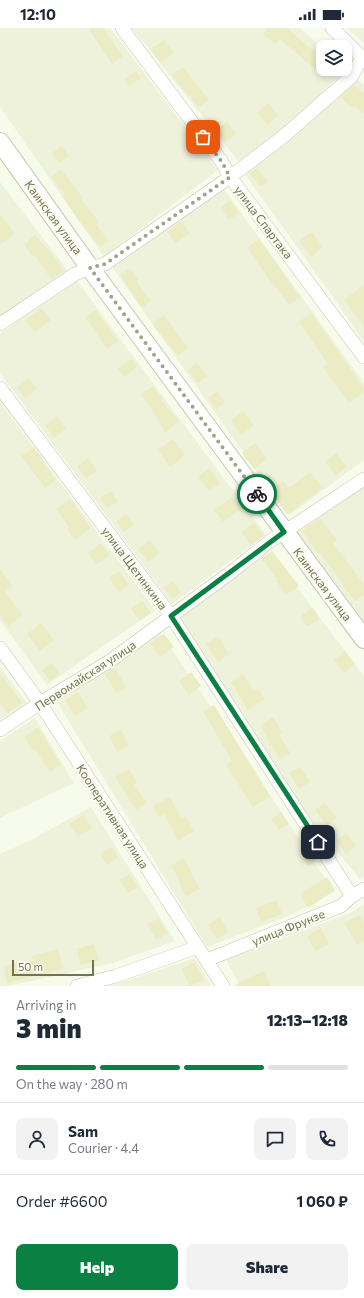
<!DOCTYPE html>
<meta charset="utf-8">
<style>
body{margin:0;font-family:Commissioner,sans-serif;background:#f2f2f3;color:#1f2937;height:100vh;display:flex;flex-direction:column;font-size:15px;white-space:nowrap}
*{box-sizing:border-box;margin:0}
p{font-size:13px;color:#747a83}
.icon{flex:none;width:22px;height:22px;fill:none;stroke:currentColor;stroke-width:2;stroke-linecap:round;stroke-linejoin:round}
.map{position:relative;height:958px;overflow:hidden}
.drawer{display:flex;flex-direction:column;background:#fff;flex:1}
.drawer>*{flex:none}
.controls{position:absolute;left:316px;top:12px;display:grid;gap:8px}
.controls a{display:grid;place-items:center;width:36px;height:36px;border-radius:8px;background:#fff;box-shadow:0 2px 6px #0003;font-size:20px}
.scale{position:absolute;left:12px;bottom:10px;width:82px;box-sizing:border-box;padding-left:4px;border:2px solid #747351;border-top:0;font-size:11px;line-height:14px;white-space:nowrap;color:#747351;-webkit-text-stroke:3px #fbfdf2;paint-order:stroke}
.pin{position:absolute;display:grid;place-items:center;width:34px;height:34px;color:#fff;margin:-17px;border-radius:8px;box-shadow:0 2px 6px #0006}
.courier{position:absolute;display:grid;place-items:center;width:40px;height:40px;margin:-20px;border:3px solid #0b8043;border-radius:50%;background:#fff;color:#222;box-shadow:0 1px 5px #0007}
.headline em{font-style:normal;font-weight:800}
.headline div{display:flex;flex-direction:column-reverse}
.headline{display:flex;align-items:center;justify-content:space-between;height:68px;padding:0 16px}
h1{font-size:26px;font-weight:800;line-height:30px}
.bar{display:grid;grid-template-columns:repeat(4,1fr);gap:6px 4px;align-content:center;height:48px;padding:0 16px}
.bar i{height:5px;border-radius:3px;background:#e0e1e3}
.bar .on{background:#0b8043}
.bar p{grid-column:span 4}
.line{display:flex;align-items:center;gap:10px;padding:0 16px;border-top:1px solid #e0e1e3}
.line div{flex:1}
.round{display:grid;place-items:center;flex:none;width:42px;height:42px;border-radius:8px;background:#f2f2f3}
.primary-button{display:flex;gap:8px;margin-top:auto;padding:8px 16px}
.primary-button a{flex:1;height:46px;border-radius:8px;background:#0b8043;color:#fff;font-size:16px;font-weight:800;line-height:46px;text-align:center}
.primary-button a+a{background:#f2f2f3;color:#1f2937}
.status{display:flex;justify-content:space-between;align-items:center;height:28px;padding:0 20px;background:#fff;direction:ltr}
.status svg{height:11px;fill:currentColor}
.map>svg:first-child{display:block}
.residential{fill:#eef2db}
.building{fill:#ebebc4}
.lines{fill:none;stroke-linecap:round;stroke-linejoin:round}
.minor-casing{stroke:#c4c5aa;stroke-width:14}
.secondary-casing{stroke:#c6c7a9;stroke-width:20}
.minor{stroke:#fff;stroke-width:13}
.secondary{stroke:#fff;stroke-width:18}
.done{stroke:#a2a387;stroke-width:4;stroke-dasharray:0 7.2}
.route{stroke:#0b8043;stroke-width:5}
.labels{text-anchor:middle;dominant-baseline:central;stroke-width:4;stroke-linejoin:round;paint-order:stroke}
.street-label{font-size:12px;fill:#747351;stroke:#fbfdf2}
</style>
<div class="status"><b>12:10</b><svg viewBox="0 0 49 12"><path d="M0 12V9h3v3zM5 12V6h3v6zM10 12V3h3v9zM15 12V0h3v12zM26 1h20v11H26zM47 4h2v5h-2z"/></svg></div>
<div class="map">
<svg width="364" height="958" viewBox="0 0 364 958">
<rect width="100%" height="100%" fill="#f7fbec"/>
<path class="residential" d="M0,0H110L218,142L104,229L0,79Z
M132,0H300L323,21V41H344L346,43L276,107L239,134Z
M347,0H364V15Z
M356,50L364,57V315L333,269L244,145Z
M0,154L69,244L0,289Z
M223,160L364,355V432L288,488L112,239Z
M75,250L266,507L172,576L0,345V306Z
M0,374L155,582L47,657L0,592Z
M364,459V596L295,504Z
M270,524L364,648V849L360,851L292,768L175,590Z
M160,604L257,747L334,864L293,886L207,919L57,674Z
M0,639L27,675L0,692Z
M35,690L74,755L0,790V713Z
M91,779L175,913L113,935L8,958H0V826L29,813Z
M364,876V958H240L226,932L352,884Z
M195,930L211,958H109L132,951Z"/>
<path class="building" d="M88,0H103L123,28L112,36Z
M268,0H287L323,31V48L280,11L275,16L263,6Z
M164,12L174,25L161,35L151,21Z
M183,39L209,72L199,80L172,47Z
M136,43L141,50L129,59L124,52Z
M354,57L364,65V86L354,78L352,80L340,69Z
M268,75L278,87L268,97L257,85Z
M227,94L236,106L225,114L216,102Z
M62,118L69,128L59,135L52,125Z
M257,140L268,154L260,159L250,145Z
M61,141L83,170L81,171L99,194L96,196L109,213L100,219L79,193L63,169L65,167L51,149Z
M230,172L239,185L229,192L220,180Z
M0,186L15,206L0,217Z
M181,193L190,205L176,215L167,204Z
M312,204L323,219L311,229L299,213Z
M35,207L55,230L64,243L51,251L35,227L33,229L24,217Z
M259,211L300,269L289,277L273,255L272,256L247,220Z
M130,240L138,252L136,253L151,273L142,280L120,247Z
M364,257V298L344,272Z
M41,280L51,292L35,304L25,292Z
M96,282L118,313L107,321L85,289Z
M311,285L364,360V364L349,375L323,339L328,336L299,294Z
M164,287L188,320L178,328L152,296Z
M131,331L137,339L124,349L118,340Z
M197,335L207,348L198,355L188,342Z
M29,350L37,361L25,370L17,359Z
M153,358L163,371L161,372L179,393L165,404L157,392L158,391L141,366Z
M217,363L225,374L216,381L208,370Z
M243,383L254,397L241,407L231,392Z
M57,388L66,401L54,410L45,397Z
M173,411L185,427L170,439L158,422Z
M255,415L267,431L254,441L242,425Z
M34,419L42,430L40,431L56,452L45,460L21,428Z
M336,425L347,439L336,448L325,434Z
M88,430L97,443L86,450L77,438Z
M209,440L220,455L209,463L198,449Z
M310,444L323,460L288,486L270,462L283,453L289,460Z
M111,463L118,474L107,480L100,470Z
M232,469L241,481L223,494L214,482Z
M70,471L91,500L75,512L67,501L69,499L56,481Z
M126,486L134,497L124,504L116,494Z
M320,490L337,512L333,515L364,556V567L355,574L343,558L344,557L320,525L318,526L302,503Z
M254,495L264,507L251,517L241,504Z
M150,512L160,525L148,534L138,521Z
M101,515L110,527L96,537L88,525Z
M272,523L299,558L286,567L276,553L278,552L262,531Z
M0,541L13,558L5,564L23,587L8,598L0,587Z
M119,543L129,557L119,564L109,550Z
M172,553L181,564L173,571L164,560Z
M142,573L151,585L140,593L131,581Z
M312,579L320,590L308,599L300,589Z
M41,595L54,612L40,623L27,606Z
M164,606L174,619L160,629L150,615Z
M218,608L229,626L218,634L206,616Z
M345,623L355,636L344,645L334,632Z
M52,635L60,646L50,653L42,642Z
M115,640L126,659L116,665L105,646Z
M191,644L201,658L189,667L179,653Z
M0,645L22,675L7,685L0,675Z
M243,646L254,663L258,661L265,671L248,682L231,654Z
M78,664L88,680L75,688L65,672Z
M214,677L270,768L253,779L226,737L232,733L203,683Z
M273,689L282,704L279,706L290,725L280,731L260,698Z
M38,699L61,737L50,744L34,720L32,722L24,709Z
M121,702L129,718L117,724L109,708Z
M300,739L310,754L299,761L289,745Z
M129,741L137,755L134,756L146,775L136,782L115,749Z
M170,769L181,790L186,788L194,803L178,812L164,786L159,789L153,778Z
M325,775L337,790L327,798L315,782Z
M281,784L289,796L279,802L271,791Z
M83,787L92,800L78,809L69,796Z
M346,805L356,817L346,826L336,813Z
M112,819L118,829L107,837L100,826Z
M309,822L316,832L308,838L301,827Z
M184,830L200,861L186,868L179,854L180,853L171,838Z
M129,846L138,859L128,865L119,852Z
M327,849L335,862L308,880L300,866Z
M277,872L282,886L261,894L256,880Z
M359,887L364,895V913L357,917L344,895Z
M220,889L229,904L217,911L208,897Z
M158,890L168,905L157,912L147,897Z
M321,900L329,916L315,923L307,908Z
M94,916L99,932L81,937L76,921Z
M58,921L63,941L7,955L4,938L33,932L32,928Z
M194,934L204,952L190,958L182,941Z
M263,943L271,958H233Z"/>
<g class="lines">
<g class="minor-casing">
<path id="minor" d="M122,0L222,134L230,149L364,329
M332,0L364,31
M0,296L75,246L90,240L105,236L230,149L284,108L351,49L362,30
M0,360L171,588L352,868
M0,620L40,675L223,958
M0,702L40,675L110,633L230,545L269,514L364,451
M207,932L341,878L352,868L364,861
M77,958L116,948L198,919"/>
</g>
<g class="secondary-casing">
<path id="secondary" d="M0,114L90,240L364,611"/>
</g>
<use href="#minor" class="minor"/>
<use href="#secondary" class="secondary"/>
</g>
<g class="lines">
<path class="done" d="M203,109L222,134L230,149L105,236L90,240L257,466"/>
<path class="route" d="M257,466L284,504L171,588L318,814"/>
</g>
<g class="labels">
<g class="street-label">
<text transform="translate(54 189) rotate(54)">Каинская улица</text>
<text transform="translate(264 194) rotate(53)">улица Спартака</text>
<text transform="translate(135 540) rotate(53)">улица Щетинкина</text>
<text transform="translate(323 556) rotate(53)">Каинская улица</text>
<text transform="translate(85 647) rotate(-33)">Первомайская улица</text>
<text transform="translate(113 788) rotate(57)">Кооперативная улица</text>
<text transform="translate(288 899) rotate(-22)">улица Фрунзе</text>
</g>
</g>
</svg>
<div class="controls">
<a><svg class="icon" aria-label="layers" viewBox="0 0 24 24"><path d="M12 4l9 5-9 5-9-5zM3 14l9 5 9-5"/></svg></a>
</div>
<div class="scale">50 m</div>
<div class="pin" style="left:203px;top:109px;background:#ea580c"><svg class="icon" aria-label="bag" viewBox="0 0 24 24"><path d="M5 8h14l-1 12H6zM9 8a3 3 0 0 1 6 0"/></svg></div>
<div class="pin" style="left:318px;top:814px;background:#1f2937"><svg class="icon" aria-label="home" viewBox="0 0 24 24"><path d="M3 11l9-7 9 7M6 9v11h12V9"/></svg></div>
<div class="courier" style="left:257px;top:466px"><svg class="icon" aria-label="bike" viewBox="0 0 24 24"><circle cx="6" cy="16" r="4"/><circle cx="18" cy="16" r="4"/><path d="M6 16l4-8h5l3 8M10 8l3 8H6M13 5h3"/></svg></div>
</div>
<section class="drawer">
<div class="headline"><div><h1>3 min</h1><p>Arriving in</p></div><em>12:13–12:18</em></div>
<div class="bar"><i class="on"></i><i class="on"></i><i class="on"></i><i></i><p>On the way · 280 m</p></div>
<div class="line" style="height:72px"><a class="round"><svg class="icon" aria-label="person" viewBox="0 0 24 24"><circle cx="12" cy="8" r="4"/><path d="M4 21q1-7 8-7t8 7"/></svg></a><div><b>Sam</b><p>Courier · 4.4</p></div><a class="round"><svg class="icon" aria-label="chat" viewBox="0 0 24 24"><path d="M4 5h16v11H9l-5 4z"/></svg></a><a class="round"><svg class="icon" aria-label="phone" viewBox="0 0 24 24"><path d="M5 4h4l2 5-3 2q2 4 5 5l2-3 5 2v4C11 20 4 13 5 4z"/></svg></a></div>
<div class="line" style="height:52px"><div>Order #6600</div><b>1 060 ₽</b></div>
<div class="primary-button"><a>Help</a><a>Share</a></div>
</section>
